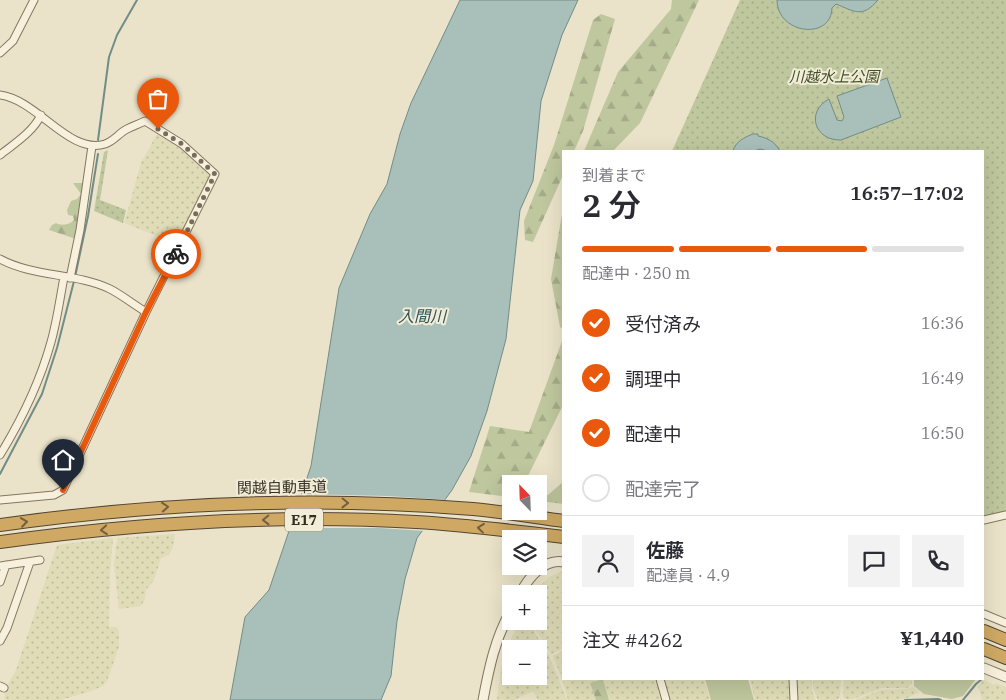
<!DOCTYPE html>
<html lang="ja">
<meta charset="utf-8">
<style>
body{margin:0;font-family:"IBM Plex Serif","Noto Sans JP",serif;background:#f2f2f3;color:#2b2b33;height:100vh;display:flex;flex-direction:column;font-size:19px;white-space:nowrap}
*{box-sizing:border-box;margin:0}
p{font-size:16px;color:#7c7c81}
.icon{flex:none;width:28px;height:28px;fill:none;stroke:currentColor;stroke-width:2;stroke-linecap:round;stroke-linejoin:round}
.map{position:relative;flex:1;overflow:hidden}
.drawer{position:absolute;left:562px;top:150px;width:422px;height:530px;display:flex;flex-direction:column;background:#fff;border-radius:0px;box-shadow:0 5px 20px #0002}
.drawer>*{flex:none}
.needle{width:32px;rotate:337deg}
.buttons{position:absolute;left:502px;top:475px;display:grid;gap:10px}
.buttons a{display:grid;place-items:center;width:45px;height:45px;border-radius:0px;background:#fff;box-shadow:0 5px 20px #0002;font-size:25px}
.pin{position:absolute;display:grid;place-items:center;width:42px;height:42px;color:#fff;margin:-51px -21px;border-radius:50% 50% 50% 0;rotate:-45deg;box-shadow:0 0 5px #0007}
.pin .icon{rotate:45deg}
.courier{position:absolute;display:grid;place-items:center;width:50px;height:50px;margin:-25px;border:4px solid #ea580c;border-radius:50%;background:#fff;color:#222;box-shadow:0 1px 6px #0007}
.summary em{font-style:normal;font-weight:600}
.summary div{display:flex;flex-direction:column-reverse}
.summary{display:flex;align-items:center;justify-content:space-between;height:85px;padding:0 20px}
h1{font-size:32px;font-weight:600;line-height:38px}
.bar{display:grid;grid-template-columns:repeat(4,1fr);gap:8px 5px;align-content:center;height:60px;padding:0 20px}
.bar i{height:6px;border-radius:4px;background:#e1e1e2}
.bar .selected{background:#ea580c}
.bar p{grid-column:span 4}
.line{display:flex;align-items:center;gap:12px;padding:0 20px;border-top:1px solid #e1e1e2}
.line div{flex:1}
.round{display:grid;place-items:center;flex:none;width:52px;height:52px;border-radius:0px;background:#f2f2f3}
ol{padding:0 20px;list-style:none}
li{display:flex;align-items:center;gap:15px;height:55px}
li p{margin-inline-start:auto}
li .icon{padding:5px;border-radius:50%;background:#ea580c;color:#fff;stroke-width:4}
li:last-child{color:#7c7c81}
li i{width:28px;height:28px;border:2px solid #e1e1e2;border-radius:50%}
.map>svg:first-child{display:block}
.farmland{fill:url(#farmland-dots);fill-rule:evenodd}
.grass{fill:#bfc79e}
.forest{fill:url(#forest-firs)}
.park{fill:url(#park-dots)}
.water{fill:#a9bfba;stroke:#718d88}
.pier{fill:#eae3c9}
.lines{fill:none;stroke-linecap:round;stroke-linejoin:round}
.stream{stroke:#718d88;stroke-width:2}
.minor-casing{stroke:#857660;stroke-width:9}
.tertiary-casing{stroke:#857660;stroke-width:11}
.motorway-casing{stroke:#534533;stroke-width:14}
.minor{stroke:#f6f0dc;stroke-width:7}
.tertiary{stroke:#f6f0dc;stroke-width:9}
.motorway{stroke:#cfa964;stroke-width:12}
.oneway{stroke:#745f3c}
.done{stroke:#766d5c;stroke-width:5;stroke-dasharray:0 9}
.route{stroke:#ea580c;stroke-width:6}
.labels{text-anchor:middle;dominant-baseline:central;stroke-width:4;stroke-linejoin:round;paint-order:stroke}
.shield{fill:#f2edd8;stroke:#6f6758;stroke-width:1}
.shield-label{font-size:14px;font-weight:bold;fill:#372e21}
.park-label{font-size:15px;font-style:italic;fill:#44512a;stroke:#f2edd8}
.street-label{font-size:15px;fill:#372e21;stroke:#f2edd8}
.water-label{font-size:16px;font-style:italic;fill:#325455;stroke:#f2edd8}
</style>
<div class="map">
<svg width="1006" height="700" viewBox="0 0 1006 700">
<defs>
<pattern id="farmland-dots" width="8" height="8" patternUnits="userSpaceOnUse" patternTransform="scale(1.25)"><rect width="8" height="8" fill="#dfdcb7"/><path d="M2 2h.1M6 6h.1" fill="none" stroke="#c0bd9d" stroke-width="1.8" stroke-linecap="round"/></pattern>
<pattern id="forest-firs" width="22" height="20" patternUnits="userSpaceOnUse" patternTransform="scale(1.25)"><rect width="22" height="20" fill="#bfc79e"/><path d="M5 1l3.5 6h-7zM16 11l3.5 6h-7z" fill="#a5ab88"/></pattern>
<pattern id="park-dots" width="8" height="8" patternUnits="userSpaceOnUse" patternTransform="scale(1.25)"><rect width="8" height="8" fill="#bfc79e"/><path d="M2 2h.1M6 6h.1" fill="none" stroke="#a5ab88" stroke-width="1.8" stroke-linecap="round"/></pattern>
</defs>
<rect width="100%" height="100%" fill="#eae3c9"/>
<path class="farmland" d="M158,132L175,143L209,171L210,176L177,244L124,223L141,163Z
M175,534L173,547L169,555L161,558L154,580L146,590L145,599L141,606L119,609L114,565L116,546L118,538Z
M113,538L110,573L109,620V627H116L119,631V647L107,681L103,686L91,691L61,700H4L6,688L16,670L57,545Z
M564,570V648L551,654L530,621H539V594H534L537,588L551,576Z
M520,621H528L549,656L567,700H538L533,691L514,700H497L501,669L512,637ZM511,649H539V676H511Z
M564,650V679H602L590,683L596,700H568L561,676L553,656Z
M603,679H655L661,700H610Z
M664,679H704L710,700H670Z
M750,679H790L791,700H755Z
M796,679L812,680V691L815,700H797Z
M813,679H841L840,697L836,700H818L813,688Z
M844,679H912V684L907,688H882L853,699H845L843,697Z
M984,680L994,685L996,683L1006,687V700H982L978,686Z
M913,687L920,692L907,698L896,700H855L881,690L907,689Z"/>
<path class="grass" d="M705,679H748L754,700H711Z
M914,679H976L963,696L952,699L924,694L914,686Z"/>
<path class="forest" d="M672,0H699L640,123L613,151H584L618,72L671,9Z
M601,14L615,19L583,131L574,151H564V173L533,242L525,240L524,221L554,145L593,20Z
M73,183H84L76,239L49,230L52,225L56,223C60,226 70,225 74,220L73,216L68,215L67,210L71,201L77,199L81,194Z
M564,202V330L560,327L551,279Z
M562,341L564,343V403L524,484H511V497L469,492L490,426L529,432Z
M564,481V504L539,501V494L548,495Z
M603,679L609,700H596L590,683Z"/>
<path class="park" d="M740,0H1006V512L984,516V151H672Z
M108,150L100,200L126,210L123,223L94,211L104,152Z"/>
<path class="water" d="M460,0H578L562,35L541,101L533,181L520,210L506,339L487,411L471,456L452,490L417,538L405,579L397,621L391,676L381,700H230L245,617L269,590L311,466L339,288L370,214L387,184L400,134L411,103Z
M777,0H878C862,19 854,11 836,4L832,8C831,41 777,34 777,0Z
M887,78L901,117L841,140C815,141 805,112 829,99L837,120L842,121L844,117L837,96Z
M753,134H758V136C768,138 775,142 780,151H768L760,149L754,151H733C735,142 745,137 753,134Z"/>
<path class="pier" d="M299,494L388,496L448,500L425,531L379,528H288Z"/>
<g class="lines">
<path class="stream" d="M98,140L109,57L117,35L137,0
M75,277L88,216L98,154
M0,474L42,394L57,348L74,281
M905,700L938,699L941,700
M963,700L976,684L982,679"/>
<g class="minor-casing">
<path id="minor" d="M0,53L13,41L34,0
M0,95C38,100 69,155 105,144C114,141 119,133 127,129C133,126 139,124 145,121L182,144L215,174L146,312L63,490L54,495L0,500
M0,155C14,144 33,132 41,115
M0,259C33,277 77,273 110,289C122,295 134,305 146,312
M70,278L80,230L92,146
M0,455C22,419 40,382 51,342C57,321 60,298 64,277
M984,520L1006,515
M0,566L40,560
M0,582L6,565
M984,614L1006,623
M0,641L7,628L30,562
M660,679L666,700
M793,679L794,700
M0,686L4,688"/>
</g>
<g class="tertiary-casing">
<path id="tertiary" d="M520,594C528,578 544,558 564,562
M984,668L1006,677
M483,700C489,668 495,639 511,610"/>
</g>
<g class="motorway-casing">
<path id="motorway" d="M0,525C156,503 316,496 473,509C504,512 534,517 564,521
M0,542C137,523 278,514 416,522C466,525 515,531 564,537
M984,631L1006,640
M984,649L1006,658"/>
</g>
<use href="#minor" class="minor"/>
<use href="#tertiary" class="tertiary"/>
<use href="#motorway" class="motorway"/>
</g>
<defs><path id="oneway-chevron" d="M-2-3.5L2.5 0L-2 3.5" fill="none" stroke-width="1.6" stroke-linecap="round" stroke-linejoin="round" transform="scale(1.25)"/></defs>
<g class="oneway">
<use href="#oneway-chevron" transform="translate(345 503) rotate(1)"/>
<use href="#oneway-chevron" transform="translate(165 507) rotate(-4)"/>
<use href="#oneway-chevron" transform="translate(266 520) rotate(179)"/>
<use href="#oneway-chevron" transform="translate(24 522) rotate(-8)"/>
<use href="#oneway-chevron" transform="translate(481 528) rotate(-174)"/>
<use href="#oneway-chevron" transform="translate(104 530) rotate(175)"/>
</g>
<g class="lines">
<path class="done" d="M158,129L182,144L215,174L176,254"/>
<path class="route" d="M63,490L146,312L176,254"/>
</g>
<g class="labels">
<rect class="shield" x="285" y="508.5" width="38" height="23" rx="4"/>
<g class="shield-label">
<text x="304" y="520">E17</text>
</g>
<g class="park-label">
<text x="834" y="76">川越水上公園</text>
</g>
<g class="street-label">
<text transform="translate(282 487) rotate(-1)">関越自動車道</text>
</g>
<g class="water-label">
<text x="422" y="316">入間川</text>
</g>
</g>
</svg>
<div class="buttons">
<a><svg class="needle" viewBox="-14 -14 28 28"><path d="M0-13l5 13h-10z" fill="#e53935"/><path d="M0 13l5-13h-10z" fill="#7c7c81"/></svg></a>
<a><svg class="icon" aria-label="layers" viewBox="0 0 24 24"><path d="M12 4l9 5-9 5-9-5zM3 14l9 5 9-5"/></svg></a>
<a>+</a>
<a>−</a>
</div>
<div class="pin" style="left:158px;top:129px;background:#ea580c"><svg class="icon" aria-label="bag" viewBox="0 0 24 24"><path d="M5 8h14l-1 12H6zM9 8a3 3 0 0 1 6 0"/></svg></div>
<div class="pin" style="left:63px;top:490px;background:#1f2937"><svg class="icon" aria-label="home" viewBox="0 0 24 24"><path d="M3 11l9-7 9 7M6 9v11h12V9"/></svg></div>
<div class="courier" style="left:176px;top:254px"><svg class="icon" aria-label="bike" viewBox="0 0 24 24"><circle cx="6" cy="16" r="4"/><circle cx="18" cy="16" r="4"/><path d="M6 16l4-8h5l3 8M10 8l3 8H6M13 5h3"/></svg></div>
<section class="drawer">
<div class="summary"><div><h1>2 分</h1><p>到着まで</p></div><em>16:57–17:02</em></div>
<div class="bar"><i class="selected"></i><i class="selected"></i><i class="selected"></i><i></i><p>配達中 · 250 m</p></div>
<ol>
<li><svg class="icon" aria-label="check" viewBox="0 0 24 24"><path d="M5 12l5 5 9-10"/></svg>受付済み<p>16:36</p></li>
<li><svg class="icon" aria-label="check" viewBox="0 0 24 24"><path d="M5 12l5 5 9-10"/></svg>調理中<p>16:49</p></li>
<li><svg class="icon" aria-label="check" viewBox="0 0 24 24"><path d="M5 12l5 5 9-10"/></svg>配達中<p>16:50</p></li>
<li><i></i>配達完了</li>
</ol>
<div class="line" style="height:90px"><a class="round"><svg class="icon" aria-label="person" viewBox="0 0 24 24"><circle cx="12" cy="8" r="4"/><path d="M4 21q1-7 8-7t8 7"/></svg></a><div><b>佐藤</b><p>配達員 · 4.9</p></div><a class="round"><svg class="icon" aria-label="chat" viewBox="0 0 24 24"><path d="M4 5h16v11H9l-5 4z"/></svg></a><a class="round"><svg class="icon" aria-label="phone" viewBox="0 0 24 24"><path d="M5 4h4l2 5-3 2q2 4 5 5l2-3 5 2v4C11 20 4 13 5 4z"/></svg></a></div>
<div class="line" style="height:65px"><div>注文 #4262</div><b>¥1,440</b></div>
</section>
</div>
